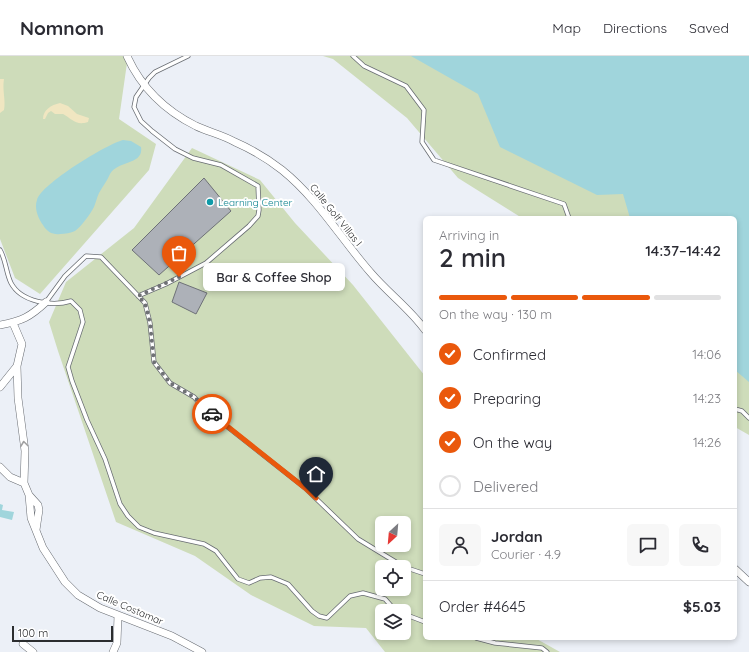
<!DOCTYPE html>
<meta charset="utf-8">
<style>
body{margin:0;font-family:Quicksand,sans-serif;background:#f7f7f7;color:#2b2b33;height:100vh;display:flex;flex-direction:column;font-size:15px;white-space:nowrap}
*{box-sizing:border-box;margin:0}
p{font-size:13px;color:#7c7c81}
.icon{flex:none;width:22px;height:22px;fill:none;stroke:currentColor;stroke-width:2;stroke-linecap:round;stroke-linejoin:round}
.map{position:relative;flex:1;overflow:hidden}
.panel{position:absolute;left:423px;top:160px;width:314px;height:424px;display:flex;flex-direction:column;background:#fff;border-radius:6px;box-shadow:0 2px 6px #0003}
.panel>*{flex:none}
.needle{width:26px;rotate:206deg}
.controls{position:absolute;left:375px;top:460px;display:grid;gap:8px}
.controls a{display:grid;place-items:center;width:36px;height:36px;border-radius:6px;background:#fff;box-shadow:0 2px 6px #0003;font-size:20px}
.scale{position:absolute;left:12px;bottom:10px;width:101px;box-sizing:border-box;padding-left:4px;border:2px solid #2b2d2f;border-top:0;font-size:11px;line-height:14px;white-space:nowrap;color:#2b2d2f;-webkit-text-stroke:3px #fff;paint-order:stroke}
.pin{position:absolute;display:grid;place-items:center;width:34px;height:34px;color:#fff;margin:-41px -17px;border-radius:50% 50% 50% 0;rotate:-45deg;box-shadow:0 0 4px #0007}
.pin .icon{rotate:45deg}
.courier{position:absolute;display:grid;place-items:center;width:40px;height:40px;margin:-20px;border:3px solid #ea580c;border-radius:50%;background:#fff;color:#222;box-shadow:0 1px 5px #0007}
.bubble{position:absolute;height:28px;border-radius:6px;background:#fff;box-shadow:0 2px 6px #0003;font-size:13px;font-weight:600;line-height:28px;text-align:center}
.summary em{font-style:normal;font-weight:600}
.summary div{display:flex;flex-direction:column-reverse}
.summary{display:flex;align-items:center;justify-content:space-between;height:68px;padding:0 16px}
h1{font-size:26px;font-weight:600;line-height:30px}
.bar{display:grid;grid-template-columns:repeat(4,1fr);gap:6px 4px;align-content:center;height:48px;padding:0 16px}
.bar i{height:5px;border-radius:3px;background:#e1e1e2}
.bar .selected{background:#ea580c}
.bar p{grid-column:span 4}
.line{display:flex;align-items:center;gap:10px;padding:0 16px;border-top:1px solid #e1e1e2}
.line div{flex:1}
.round{display:grid;place-items:center;flex:none;width:42px;height:42px;border-radius:6px;background:#f7f7f7}
ol{padding:0 16px;list-style:none}
li{display:flex;align-items:center;gap:12px;height:44px}
li p{margin-inline-start:auto}
li .icon{padding:4px;border-radius:50%;background:#ea580c;color:#fff;stroke-width:4}
li:last-child{color:#7c7c81}
li i{width:22px;height:22px;border:2px solid #e1e1e2;border-radius:50%}
header{display:flex;align-items:center;gap:24px;box-sizing:border-box;height:56px;padding:0 20px;background:#fff;border-bottom:1px solid #e1e1e2}
header strong{font-size:19px}
nav{display:flex;gap:22px;margin-inline-start:auto;font-size:14px}
.map>svg:first-child{display:block}
.green{fill:#cedcba;fill-rule:evenodd}
.sand{fill:#f0e6c1}
.water{fill:#a0d5dc}
.building{fill:#adb1b8;stroke:#6e7177}
.lines{fill:none;stroke-linecap:round;stroke-linejoin:round}
.lane-casing{stroke:#686c72;stroke-width:5}
.street-casing{stroke:#686c72;stroke-width:8}
.lane{stroke:#fff;stroke-width:3.5}
.street{stroke:#fff;stroke-width:7}
.oneway{stroke:#a0a0a1}
.done{stroke:#6f7175;stroke-width:4;stroke-dasharray:0 7.2}
.route{stroke:#ea580c;stroke-width:5}
.culture-dot{fill:#0f9aa8;stroke:#fff;stroke-width:1.5}
.labels{text-anchor:middle;dominant-baseline:central;stroke-width:4;stroke-linejoin:round;paint-order:stroke}
.culture-label{font-size:10px;fill:#0d838f;stroke:#fff;text-anchor:start}
.street-label{font-size:10px;fill:#2b2d2f;stroke:#fff}
</style>
<header>
<strong>Nomnom</strong>
<nav><a>Map</a><a>Directions</a><a>Saved</a></nav>
</header>
<div class="map">
<svg width="749" height="596" viewBox="0 0 749 596">
<rect width="100%" height="100%" fill="#ecf0f7"/>
<path class="green" d="M0,0H128L119,63L156,88L149,114L40,238L15,222L0,183Z
M323,0H441L630,127L644,162H522L458,122L407,62L333,3Z
M192,92L260,124L295,167L353,229L425,320V582H535L560,596H385L366,572L314,570L251,539L195,500L116,466L58,295L49,266L66,226L134,172ZM382,467H404V489H382ZM382,511H404V533H382ZM382,555H404V577H382Z
M735,298L749,311V379L735,371Z"/>
<path class="sand" d="M0,23H4C2,34 6,44 4,54L0,57Z
M60,47L68,50L77,58L89,62L88,66C76,70 72,63 63,58H55L51,55L48,57L45,63H43C43,54 51,49 60,47Z"/>
<path class="water" d="M411,0H749V326L735,314V162H630L623,138L597,139L500,91L478,38Z
M123,84L131,85L141,91C144,109 118,104 110,118C107,125 103,130 99,137C97,141 96,146 94,151C91,157 81,171 75,175C71,177 65,178 60,178C53,179 47,176 43,169C38,162 34,152 37,144C41,128 107,88 123,84Z
M0,448L3,449L2,454L14,456L12,464L0,461Z"/>
<path class="building" d="M204,122L231,155L159,219L132,194Z
M179,226L207,237L196,258L172,246Z"/>
<g class="lines">
<g class="lane-casing">
<path id="lane" d="M353,0L364,10L406,30L424,54L422,86L434,104L564,148L569,162
M0,194C6,204 6,217 11,227C21,246 52,251 71,245L80,254L83,266L68,311L72,325L87,364L105,403L120,448L128,460L139,471L154,477L204,488L216,495L238,523L249,527L260,522L271,521L288,528L312,555L319,560L327,562L350,540L363,537L385,543L393,552L398,555
M138,240L166,228L206,207L249,170L258,160L259,154L258,130L221,109L193,102L175,93L152,75L141,65L134,51L136,41L149,22L155,16L188,0
M46,246L65,220L86,200L101,201L145,247L150,267L154,306L170,327L194,341L206,354L305,432L358,483L404,511L425,518
M735,353L742,355L749,362
M404,558L425,566
M476,582L495,587L542,592L547,596"/>
</g>
<g class="street-casing">
<path id="street" d="M127,0C141,31 166,55 196,70C209,76 223,79 235,86C251,93 268,103 282,114C318,143 341,183 371,217C388,237 410,253 425,274
M13,267L22,288L17,310L18,342L25,395L24,427L29,439L38,449L39,454L36,474
M0,269C22,265 30,261 46,246
M0,331L17,310
M0,411L10,421L24,427
M29,439L31,462L43,492L65,526L78,539L100,552L172,580L202,596
M735,513L749,526
M23,588L33,596
M113,596L117,587L118,559"/>
</g>
<use href="#lane" class="lane"/>
<use href="#street" class="street"/>
</g>
<defs><path id="oneway-chevron" d="M-2-3.5L2.5 0L-2 3.5" fill="none" stroke-width="1.6" stroke-linecap="round" stroke-linejoin="round"/></defs>
<use class="oneway" href="#oneway-chevron" transform="translate(24 388) rotate(-97)"/>
<g class="lines">
<path class="done" d="M179,221L138,240L145,247L150,267L154,306L170,327L194,341L212,358"/>
<path class="route" d="M212,358L305,432L316,442"/>
</g>
<circle class="culture-dot" cx="210" cy="146" r="4"/>
<g class="labels">
<g class="culture-label">
<text x="218" y="146">Learning Center</text>
</g>
<g class="street-label">
<text transform="translate(336 159) rotate(51)">Calle Golf Villas I</text>
<text transform="translate(130 552) rotate(23)">Calle Costamar</text>
</g>
</g>
</svg>
<div class="controls">
<a><svg class="needle" viewBox="-14 -14 28 28"><path d="M0-13l5 13h-10z" fill="#e53935"/><path d="M0 13l5-13h-10z" fill="#7c7c81"/></svg></a>
<a><svg class="icon" aria-label="locate" viewBox="0 0 24 24"><circle cx="12" cy="12" r="6"/><path d="M12 2v4M12 18v4M2 12h4M18 12h4"/></svg></a>
<a><svg class="icon" aria-label="layers" viewBox="0 0 24 24"><path d="M12 4l9 5-9 5-9-5zM3 14l9 5 9-5"/></svg></a>
</div>
<div class="scale">100 m</div>
<div class="pin" style="left:179px;top:221px;background:#ea580c"><svg class="icon" aria-label="bag" viewBox="0 0 24 24"><path d="M5 8h14l-1 12H6zM9 8a3 3 0 0 1 6 0"/></svg></div>
<div class="pin" style="left:316px;top:442px;background:#1f2937"><svg class="icon" aria-label="home" viewBox="0 0 24 24"><path d="M3 11l9-7 9 7M6 9v11h12V9"/></svg></div>
<div class="courier" style="left:212px;top:358px"><svg class="icon" aria-label="car" viewBox="0 0 24 24"><path d="M5 17H2v-5l4-1 3-4h7l3 4 3 1v5h-3M9 17h6M6 11h13"/><circle cx="7" cy="17" r="2"/><circle cx="17" cy="17" r="2"/></svg></div>
<div class="bubble" style="left:203px;top:207px;width:142px">Bar &amp; Coffee Shop</div>
<section class="panel">
<div class="summary"><div><h1>2 min</h1><p>Arriving in</p></div><em>14:37–14:42</em></div>
<div class="bar"><i class="selected"></i><i class="selected"></i><i class="selected"></i><i></i><p>On the way · 130 m</p></div>
<ol>
<li><svg class="icon" aria-label="check" viewBox="0 0 24 24"><path d="M5 12l5 5 9-10"/></svg>Confirmed<p>14:06</p></li>
<li><svg class="icon" aria-label="check" viewBox="0 0 24 24"><path d="M5 12l5 5 9-10"/></svg>Preparing<p>14:23</p></li>
<li><svg class="icon" aria-label="check" viewBox="0 0 24 24"><path d="M5 12l5 5 9-10"/></svg>On the way<p>14:26</p></li>
<li><i></i>Delivered</li>
</ol>
<div class="line" style="height:72px"><a class="round"><svg class="icon" aria-label="person" viewBox="0 0 24 24"><circle cx="12" cy="8" r="4"/><path d="M4 21q1-7 8-7t8 7"/></svg></a><div><b>Jordan</b><p>Courier · 4.9</p></div><a class="round"><svg class="icon" aria-label="chat" viewBox="0 0 24 24"><path d="M4 5h16v11H9l-5 4z"/></svg></a><a class="round"><svg class="icon" aria-label="phone" viewBox="0 0 24 24"><path d="M5 4h4l2 5-3 2q2 4 5 5l2-3 5 2v4C11 20 4 13 5 4z"/></svg></a></div>
<div class="line" style="height:52px"><div>Order #4645</div><b>$5.03</b></div>
</section>
</div>
